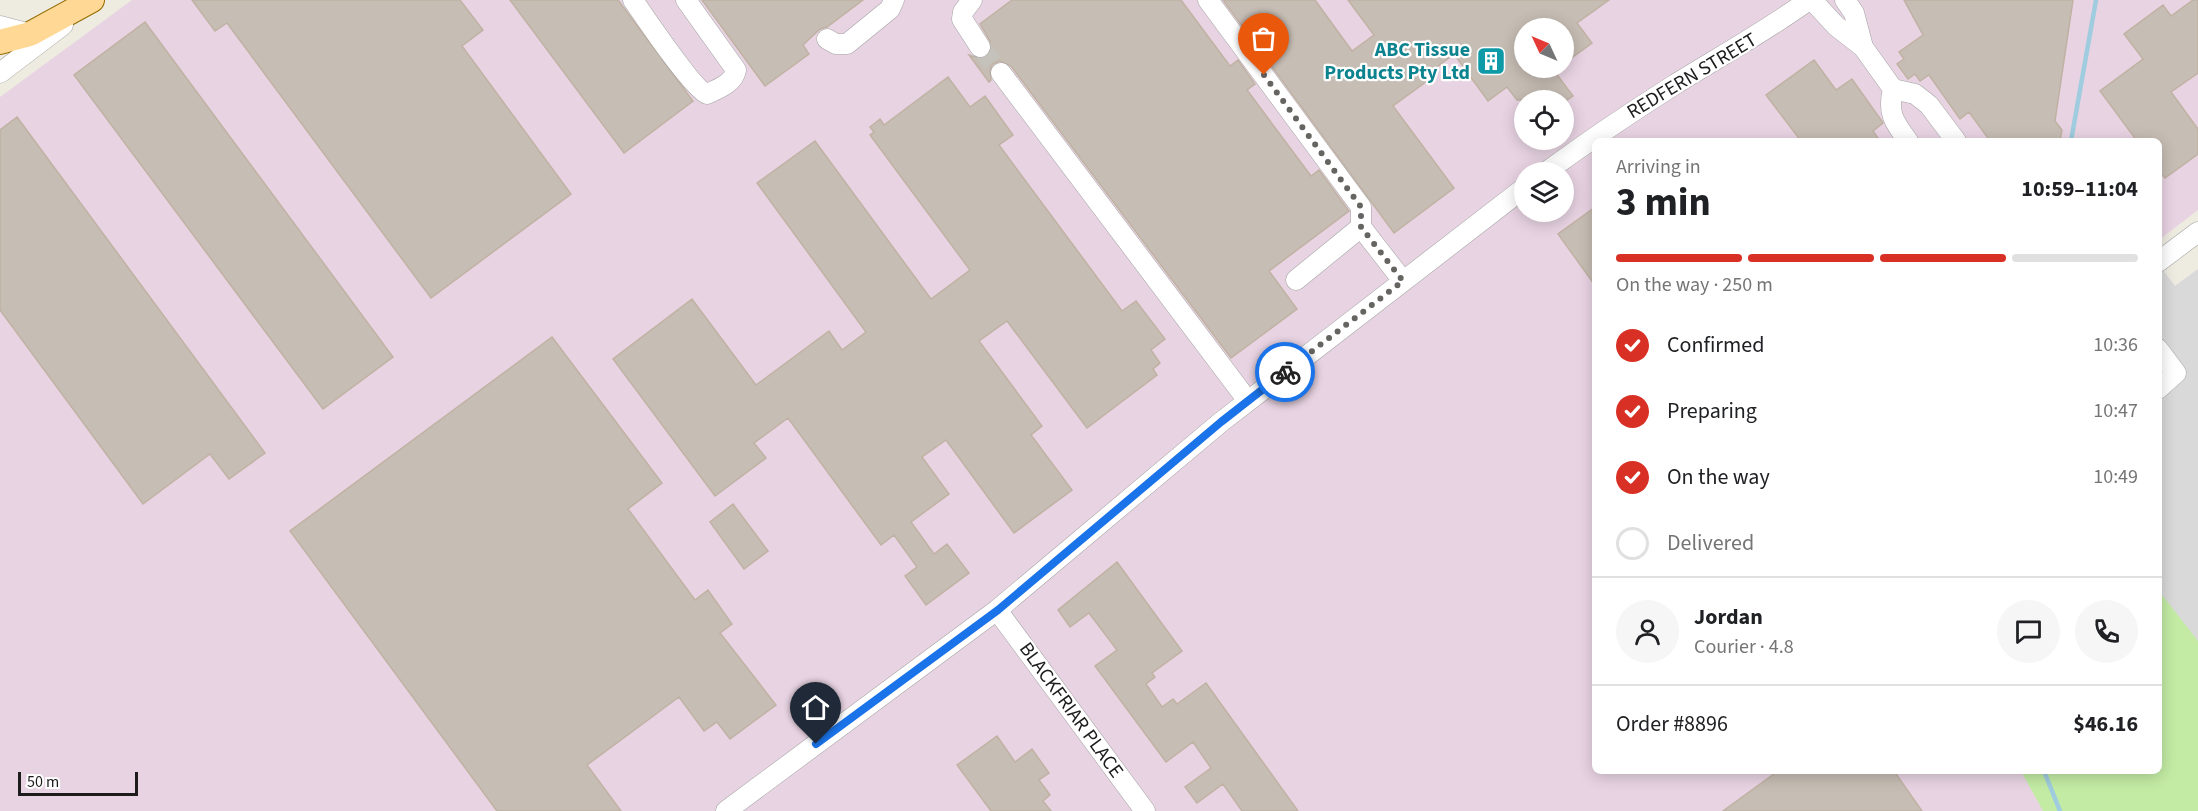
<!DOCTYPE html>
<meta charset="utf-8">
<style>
body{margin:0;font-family:"Source Sans 3",sans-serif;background:#f6f6f6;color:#202124;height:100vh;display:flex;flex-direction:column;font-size:22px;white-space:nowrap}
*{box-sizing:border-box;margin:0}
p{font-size:20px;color:#757577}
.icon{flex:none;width:33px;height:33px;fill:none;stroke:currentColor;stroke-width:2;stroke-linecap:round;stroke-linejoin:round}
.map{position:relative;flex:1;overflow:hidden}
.panel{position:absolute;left:1592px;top:138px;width:570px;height:636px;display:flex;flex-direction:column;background:#fff;border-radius:9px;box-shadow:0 3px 15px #0003}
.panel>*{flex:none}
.needle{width:39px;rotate:314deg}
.fabs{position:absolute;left:1514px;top:18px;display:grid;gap:12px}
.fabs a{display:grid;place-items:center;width:60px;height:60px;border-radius:50%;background:#fff;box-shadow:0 3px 15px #0003;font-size:30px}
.scale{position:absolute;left:18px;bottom:15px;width:120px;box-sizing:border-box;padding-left:6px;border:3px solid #1c1c1c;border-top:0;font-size:16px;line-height:21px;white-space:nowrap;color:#1c1c1c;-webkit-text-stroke:4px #fff;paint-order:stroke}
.pin{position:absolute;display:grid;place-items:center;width:51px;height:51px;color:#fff;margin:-62px -26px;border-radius:50% 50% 50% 0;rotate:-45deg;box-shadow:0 0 6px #0007}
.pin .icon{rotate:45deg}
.courier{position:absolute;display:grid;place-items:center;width:60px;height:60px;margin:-30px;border:4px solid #1a73e8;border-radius:50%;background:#fff;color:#222;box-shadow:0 2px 8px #0007}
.summary em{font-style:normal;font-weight:700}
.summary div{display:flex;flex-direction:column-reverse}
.summary{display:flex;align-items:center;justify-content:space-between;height:102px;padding:0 24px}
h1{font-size:39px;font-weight:700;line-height:45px}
.bar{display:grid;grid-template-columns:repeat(4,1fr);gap:9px 6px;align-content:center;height:72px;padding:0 24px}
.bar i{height:8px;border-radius:4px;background:#e0e0e0}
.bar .current{background:#d93025}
.bar p{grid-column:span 4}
.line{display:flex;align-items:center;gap:15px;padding:0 24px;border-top:2px solid #e0e0e0}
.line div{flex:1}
.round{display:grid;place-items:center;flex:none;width:63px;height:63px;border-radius:32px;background:#f6f6f6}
ol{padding:0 24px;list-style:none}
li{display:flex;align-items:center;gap:18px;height:66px}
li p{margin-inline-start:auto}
li .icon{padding:6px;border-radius:50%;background:#d93025;color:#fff;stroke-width:4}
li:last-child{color:#757577}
li i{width:33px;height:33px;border:3px solid #e0e0e0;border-radius:50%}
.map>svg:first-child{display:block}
.residential{fill:#dad9d9}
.industrial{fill:#e8d3e2;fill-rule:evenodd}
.grass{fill:#c3eba4}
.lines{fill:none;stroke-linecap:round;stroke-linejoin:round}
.stream{stroke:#9fccde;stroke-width:4.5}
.building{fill:#c6bdb4;stroke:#c0b2a3;stroke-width:1.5}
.minor-tunnel{stroke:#c4c2ba;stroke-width:20;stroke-dasharray:20 10;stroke-linecap:butt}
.minor-casing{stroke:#a3a3a3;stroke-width:21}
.major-casing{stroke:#946c00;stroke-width:26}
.minor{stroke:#fff;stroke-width:20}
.major{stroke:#ffd895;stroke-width:24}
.done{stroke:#666461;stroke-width:6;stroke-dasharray:0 10.8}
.route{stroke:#1a73e8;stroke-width:8}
.labels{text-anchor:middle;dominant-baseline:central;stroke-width:4.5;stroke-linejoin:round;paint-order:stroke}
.culture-label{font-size:20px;font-weight:bold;fill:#0d838f;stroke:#fff;text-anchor:end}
.street-label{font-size:20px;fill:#1c1c1c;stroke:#fff}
</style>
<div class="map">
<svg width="2198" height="811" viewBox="0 0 2198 811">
<rect width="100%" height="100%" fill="#eeebe1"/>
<path class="residential" d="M2159,265L2175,286L2198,269V644L2159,611Z"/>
<path class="industrial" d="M132,0H2198V210L2159,240L2158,141H1594V771H2028L2043,811H0V97ZM1524,28H1563V68H1524ZM1524,100H1563V140H1524ZM1524,172H1563V212H1524Z"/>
<path class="grass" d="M2159,591L2198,641V811H2043L2021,771H2158Z"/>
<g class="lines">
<path class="stream" d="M2071,141L2096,0
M2044,771L2060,811"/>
</g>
<path class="building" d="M192,0H460L483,30L462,46L571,194L431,298L227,23L215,31Z
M510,0H618L693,101L624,153Z
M702,0H863L827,27L820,29L803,45L809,54L765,86Z
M1012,0H1181L1230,66L1238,60L1255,84L1247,90L1311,176L1319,170L1349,211L1269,271L1297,309L1231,358L1011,66L1000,61L993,64L990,69L991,80L989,82L969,55L981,59L990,53V41L980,24Z
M1223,0H1315L1352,51L1374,35L1348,0H1609L1577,23L1592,43L1563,64V28H1524V68H1552L1573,96L1567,100H1517L1507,87L1488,101L1454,54L1424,77L1427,81L1393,106L1454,188L1394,233Z
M1904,0H2073L2055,121L2062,130L2060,141H1990L1969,112L1960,119L1929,75L1920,81L1915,74L1908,79L1897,64L1904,59L1899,52L1923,35Z
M2193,0H2198V73L2171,92L2198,129V154L2165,178L2158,170V141H2137L2100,91L2143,59L2124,34L2163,5L2171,16Z
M145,22L393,357L323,409L74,75Z
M1814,60L1836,90L1852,79L1881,120L1883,123L1873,131L1880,141H1801L1766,95Z
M948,77L970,107L985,96L1013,135L999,145L1122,311L1136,301L1165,339L1151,350L1160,363L1153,369L1157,375L1087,428L1007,321L979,341L1042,426L1031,435L1072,490L1014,533L946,440L922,457L949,494L911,522L934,554L947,544L969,573L926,605L905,576L917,567L894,535L881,545L788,418L754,443L766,458L715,496L613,359L692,299L756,385L829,331L842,350L866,332L757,183L815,141L931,299L970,270L870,135L874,132L870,127L880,119L884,125Z
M17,117L265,453L229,479L210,454L143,504L0,310V130Z
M1594,208V284L1558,234Z
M552,337L662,483L628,509L695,600L708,590L732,624L720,633L776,705L730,739L717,722L704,731L679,697L587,765L621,811H497L290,531Z
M733,504L768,551L744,569L710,522Z
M1117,562L1182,651L1152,673L1155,677L1146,684L1162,707L1173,699L1177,704L1206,683L1298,811H1242L1223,784L1197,803L1185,787L1211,768L1193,742L1166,762L1095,666L1117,650L1089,613L1070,627L1058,610Z
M997,736L1015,762L1032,749L1049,773L1039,780L1050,795L1043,801L1051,811H991L957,765Z
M1778,771H1894L1922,811H1723Z"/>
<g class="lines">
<path class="minor-tunnel" d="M980,47L1001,73"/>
<g class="minor-casing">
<path id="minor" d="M633,0C644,16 694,90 707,94C718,89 734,83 736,70L686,0
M972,0L963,12L962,19L980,47
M1208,0L1361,207V227L1403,281
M1812,0L1836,26L1863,47L1893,89L1915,94L1929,105L1956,141
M1845,0L1854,13L1863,47
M0,26L30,34
M827,39L836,44H847L890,9L894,0
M0,73L63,25
M1001,73L1248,401
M1893,89C1887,113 1894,122 1908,141
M1546,172C1587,142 1630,113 1674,85C1719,57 1766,31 1809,0
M2158,262L2198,232
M1296,280L1361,227
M2158,349L2176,373L2158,389
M997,610L1145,811
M726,811L997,610L1221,422L1524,188"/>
</g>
<g class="major-casing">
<path id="major" d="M0,42L30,34L92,0"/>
</g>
<use href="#minor" class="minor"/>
<use href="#major" class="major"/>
</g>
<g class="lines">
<path class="done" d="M1264,75L1361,207V227L1403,281L1285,372"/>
<path class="route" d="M816,744L998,610L1221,422L1285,372"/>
</g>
<defs>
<g id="building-square" transform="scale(1.5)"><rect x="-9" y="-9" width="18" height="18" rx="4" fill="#0f9aa8" stroke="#fff"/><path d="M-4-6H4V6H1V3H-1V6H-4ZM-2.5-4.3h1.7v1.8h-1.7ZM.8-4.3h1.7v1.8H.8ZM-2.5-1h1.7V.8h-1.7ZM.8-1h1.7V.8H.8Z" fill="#fff"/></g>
</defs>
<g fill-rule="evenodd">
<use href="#building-square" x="1491" y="61"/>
</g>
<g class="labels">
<g class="culture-label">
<text x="1470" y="50">ABC Tissue<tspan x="1470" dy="23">Products Pty Ltd</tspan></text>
</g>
<g class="street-label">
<text transform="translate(1692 76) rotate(-31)">REDFERN STREET</text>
<text transform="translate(1071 710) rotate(54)">BLACKFRIAR PLACE</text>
</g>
</g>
</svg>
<div class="fabs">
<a><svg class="needle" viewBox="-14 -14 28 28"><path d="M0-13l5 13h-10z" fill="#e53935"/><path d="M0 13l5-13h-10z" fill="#757577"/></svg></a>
<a><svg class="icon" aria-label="locate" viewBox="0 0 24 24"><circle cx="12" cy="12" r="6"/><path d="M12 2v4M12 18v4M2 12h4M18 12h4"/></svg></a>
<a><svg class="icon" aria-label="layers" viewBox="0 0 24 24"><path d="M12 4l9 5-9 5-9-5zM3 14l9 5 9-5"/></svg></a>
</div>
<div class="scale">50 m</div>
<div class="pin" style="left:1264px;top:75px;background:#ea580c"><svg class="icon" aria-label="bag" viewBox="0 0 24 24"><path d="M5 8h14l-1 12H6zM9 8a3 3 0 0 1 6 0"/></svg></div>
<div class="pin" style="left:816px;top:744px;background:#1f2937"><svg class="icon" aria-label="home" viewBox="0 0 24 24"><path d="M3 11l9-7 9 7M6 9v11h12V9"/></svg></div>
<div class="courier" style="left:1285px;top:372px"><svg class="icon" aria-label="bike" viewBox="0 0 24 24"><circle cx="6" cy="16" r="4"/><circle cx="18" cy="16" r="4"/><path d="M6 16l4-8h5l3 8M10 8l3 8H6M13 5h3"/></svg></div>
<section class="panel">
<div class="summary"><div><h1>3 min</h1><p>Arriving in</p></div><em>10:59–11:04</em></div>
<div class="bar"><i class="current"></i><i class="current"></i><i class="current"></i><i></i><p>On the way · 250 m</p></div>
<ol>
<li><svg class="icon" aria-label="check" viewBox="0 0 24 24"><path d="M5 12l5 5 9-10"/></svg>Confirmed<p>10:36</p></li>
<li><svg class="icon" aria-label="check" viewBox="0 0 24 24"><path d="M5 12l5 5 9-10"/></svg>Preparing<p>10:47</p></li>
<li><svg class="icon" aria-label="check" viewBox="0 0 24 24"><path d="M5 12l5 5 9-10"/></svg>On the way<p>10:49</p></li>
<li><i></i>Delivered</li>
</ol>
<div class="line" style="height:108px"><a class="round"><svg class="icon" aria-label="person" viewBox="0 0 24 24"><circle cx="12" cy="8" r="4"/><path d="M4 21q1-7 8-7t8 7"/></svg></a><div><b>Jordan</b><p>Courier · 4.8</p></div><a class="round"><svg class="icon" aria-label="chat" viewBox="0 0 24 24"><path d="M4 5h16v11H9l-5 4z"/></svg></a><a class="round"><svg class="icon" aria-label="phone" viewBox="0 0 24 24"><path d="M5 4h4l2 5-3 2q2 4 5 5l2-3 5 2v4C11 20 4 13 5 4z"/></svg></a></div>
<div class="line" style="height:78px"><div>Order #8896</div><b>$46.16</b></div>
</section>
</div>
